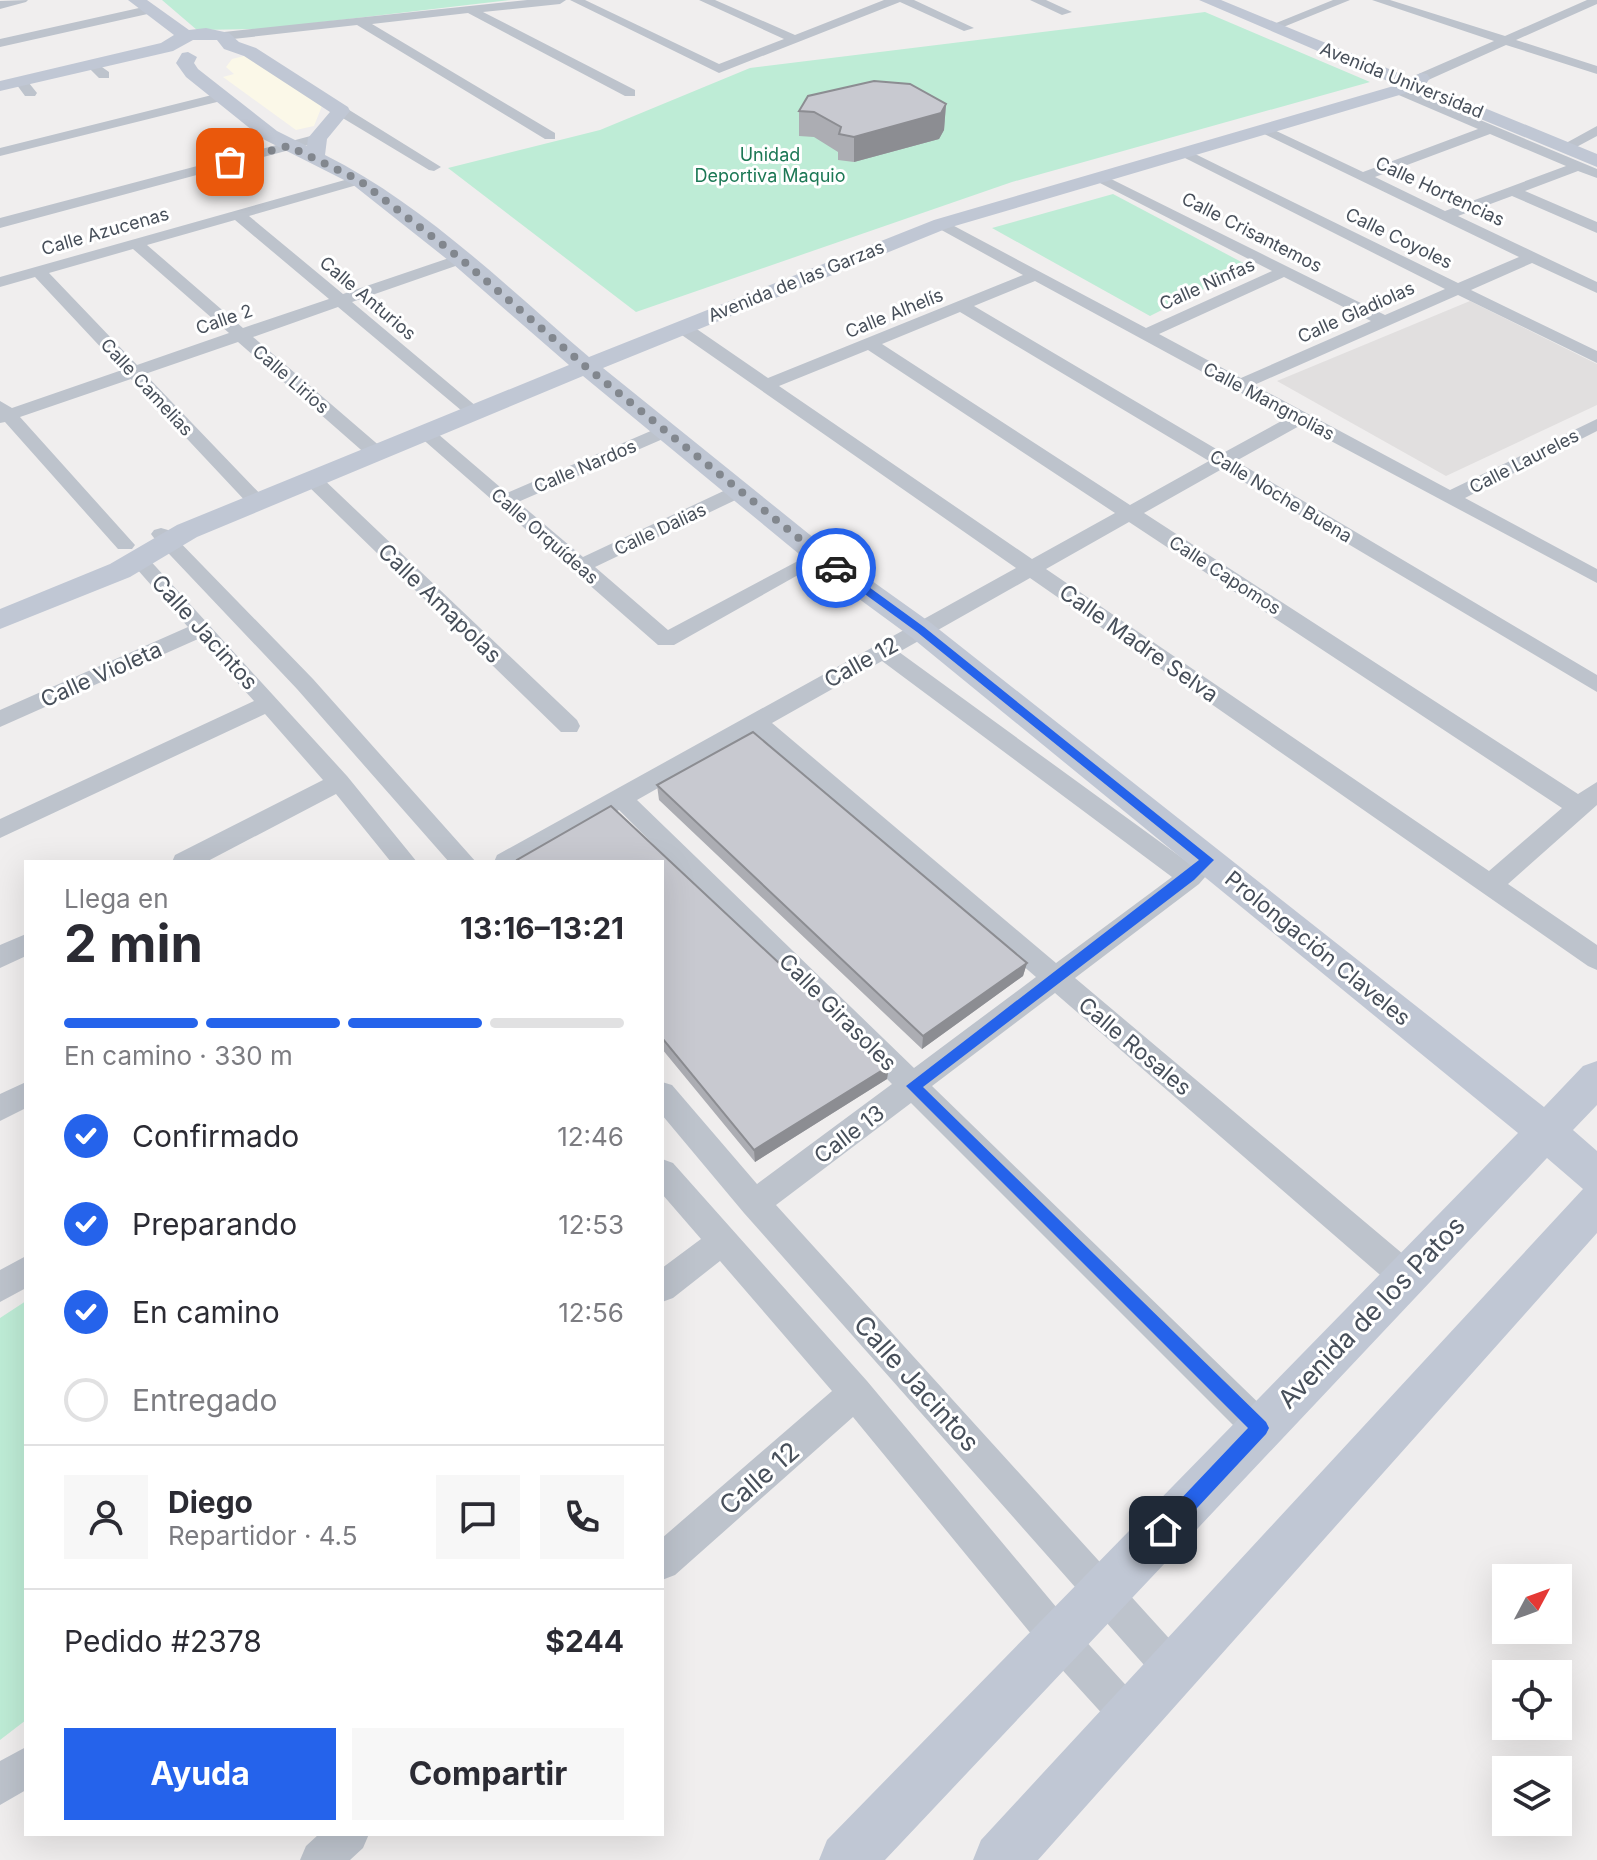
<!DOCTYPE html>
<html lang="es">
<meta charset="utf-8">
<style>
body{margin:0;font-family:Inter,sans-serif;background:#f7f7f7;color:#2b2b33;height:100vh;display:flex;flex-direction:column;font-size:30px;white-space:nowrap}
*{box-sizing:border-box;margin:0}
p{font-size:26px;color:#7c7c81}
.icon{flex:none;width:44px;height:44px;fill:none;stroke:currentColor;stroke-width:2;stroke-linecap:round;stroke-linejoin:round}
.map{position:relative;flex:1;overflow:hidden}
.side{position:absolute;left:24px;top:860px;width:640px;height:976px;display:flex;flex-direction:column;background:#fff;border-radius:0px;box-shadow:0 8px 32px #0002}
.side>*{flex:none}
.needle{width:52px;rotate:49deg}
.controls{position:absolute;left:1492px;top:1564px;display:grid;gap:16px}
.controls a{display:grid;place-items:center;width:80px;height:80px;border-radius:0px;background:#fff;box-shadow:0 8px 32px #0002;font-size:40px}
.pin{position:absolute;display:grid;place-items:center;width:68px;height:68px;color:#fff;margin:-34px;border-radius:16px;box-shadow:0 4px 12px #0006}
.courier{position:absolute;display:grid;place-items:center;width:80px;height:80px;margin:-40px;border:6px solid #2563eb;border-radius:50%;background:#fff;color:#222;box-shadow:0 2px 10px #0007}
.overview em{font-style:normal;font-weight:700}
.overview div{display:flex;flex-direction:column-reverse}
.overview{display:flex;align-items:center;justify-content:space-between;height:136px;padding:0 40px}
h1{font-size:52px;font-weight:700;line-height:60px}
.bar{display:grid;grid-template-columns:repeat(4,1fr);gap:12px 8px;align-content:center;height:96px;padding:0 40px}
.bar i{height:10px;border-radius:6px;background:#e1e1e2}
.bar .current{background:#2563eb}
.bar p{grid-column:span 4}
.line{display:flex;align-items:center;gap:20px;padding:0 40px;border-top:2px solid #e1e1e2}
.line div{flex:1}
.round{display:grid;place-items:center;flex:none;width:84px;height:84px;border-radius:0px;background:#f7f7f7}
ol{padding:0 40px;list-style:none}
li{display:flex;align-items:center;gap:24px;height:88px}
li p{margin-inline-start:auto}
li .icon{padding:8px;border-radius:50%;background:#2563eb;color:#fff;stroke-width:4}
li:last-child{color:#7c7c81}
li i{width:44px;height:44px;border:4px solid #e1e1e2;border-radius:50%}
.primary-button{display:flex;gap:16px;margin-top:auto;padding:16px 40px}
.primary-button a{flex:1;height:92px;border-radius:0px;background:#2563eb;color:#fff;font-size:32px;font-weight:700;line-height:92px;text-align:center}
.primary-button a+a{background:#f7f7f7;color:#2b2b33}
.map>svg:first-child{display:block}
.commercial{fill:#fbf8e8}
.education{fill:#e1dfdf}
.green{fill:#beecd6}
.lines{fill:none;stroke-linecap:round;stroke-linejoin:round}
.street{fill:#bdc3cc;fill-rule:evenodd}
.secondary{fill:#c0c7d4;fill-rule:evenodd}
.wall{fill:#acadb3}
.shaded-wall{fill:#8c8d92}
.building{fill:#c8c9d0;stroke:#8c8d92;stroke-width:2}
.route{fill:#2563eb}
.done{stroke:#82878e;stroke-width:8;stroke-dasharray:0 14.4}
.labels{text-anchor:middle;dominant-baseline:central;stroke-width:6;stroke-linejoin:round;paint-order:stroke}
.far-street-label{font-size:18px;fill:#474f5a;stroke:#fff}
.far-park-label{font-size:18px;fill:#1c7855;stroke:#fff}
.street-label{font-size:22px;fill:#474f5a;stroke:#fff}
.near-street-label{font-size:26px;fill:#474f5a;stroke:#fff}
</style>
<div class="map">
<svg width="1597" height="1860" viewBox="0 0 1597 1860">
<rect width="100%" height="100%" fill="#f0eeee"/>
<path class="commercial" d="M248,55L322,106L314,126L296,130L223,77L234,74L226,67L232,59Z"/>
<path class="education" d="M1470,301L1597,364V405L1446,476L1277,381Z"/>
<path class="green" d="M162,0H511L263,29L197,30Z
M1205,12L1370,82L1012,182L636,312L448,168L600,130L750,68Z
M1113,194L1249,266L1150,316L992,228Z
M26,1301V1720L0,1740V1318Z"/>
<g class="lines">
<path class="street" d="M28,0L26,2L0,9V1Z
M527,0H566L560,4L483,12L635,90V96H625L468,13L372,24L555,133V139H545L357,25L224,40L218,36L224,32Z
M570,0H585L719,64L784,39L699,0H715L795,35L884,0H914L974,28L964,31L900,2L719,73Z
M1030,0H1046L1072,12L1062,15Z
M1333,0H1350L1276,30L1266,27Z
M1372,0H1390L1505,36L1587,0H1597V4L1516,40L1597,66V74L1506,45L1426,81H1416V75L1494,41Z
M148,6L154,10L152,13L0,47V39Z
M92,60L109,72V78H99L88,67V61Z
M15,78H25L37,93L35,96H25L14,81Z
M1399,86L1597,169V178L1578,171L1525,191L1597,222V233L1512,196L1458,216L1597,282V293L1532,263L1471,290L1597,351V363L1458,295L1254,385L1450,490L1597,419V431L1465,498L1597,569V583L1301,425L1236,461L1597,675V692L1222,469L1144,513L1578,794L1597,782V805L1508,884L1597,945V970L1588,966L1030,578L899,652L1189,863C1198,854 1204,849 1217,853L1220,860L1199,884L1075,978L1416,1265L1421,1276L1416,1287L1405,1291L1394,1287L1055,993L932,1086L1272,1416L1277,1428L1272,1440L1260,1445L1248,1440L911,1103L776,1205L1186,1657L1192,1670L1186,1683L1173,1689L1160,1683L744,1213L662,1115V1082L672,1085L757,1184L892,1084L619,810L527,862H494L497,855L1016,568L676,331L674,327L676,323H688L768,378L1023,275L936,227V221L941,219L1146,328L1272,271L1096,181V175L1101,174L1385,315L1445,289L1177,154L1189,151L1458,283L1519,257L1258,131L1270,128L1363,172L1478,129L1394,93V87ZM1490,134L1566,166L1445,211L1375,177ZM1284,277L1371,321L1241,378L1159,334ZM1035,281L1287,418L1223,453L974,306ZM960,312L1209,461L1130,505L882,344ZM868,350L1115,513L1032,559L779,386ZM1129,522L1562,808L1489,871L1046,569ZM882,661L1172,877L1056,963L772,723ZM755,733L1036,977L914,1068L637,800Z
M224,92L231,96L229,99L0,156V148Z
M336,108H346L441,167L434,171L429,170L336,114Z
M1597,126V136L1569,151L1557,148Z
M318,134L325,138L323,141L0,228V218Z
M359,176L366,180L364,183L249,216L343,294L455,256H467V262L352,302L483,412L474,417L468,416L338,307L253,337L382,448L384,452L382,456H368L238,342L145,374L264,498L267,502L264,506H250L131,379L20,417L135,545L132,549H118L5,422L0,423V401L12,408L122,370L35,277L0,287V277ZM235,220L329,299L243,328L147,245ZM133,249L229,333L137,365L49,273Z
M425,426L431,428L507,493L660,427H672L675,431L672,435L518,502L583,557L732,487H746L749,491L746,495L595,567L668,630L813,553L820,551L830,557L674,645H658L419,436L416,432L419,428Z
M312,473L319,475L577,720L580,726L577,732H561L305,483L302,479L305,475Z
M161,528L168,530L313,679L476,862H449L297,689L154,538L151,534L154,530Z
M139,554L146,556L347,776L417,862H391L336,794L206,862H172L175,855L323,780L265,714L0,838V819L254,701L198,639L0,727V710L188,627L129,560Z
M26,934V956L0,968V945Z
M26,1082V1108L0,1121V1094Z
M662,1159L673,1163L867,1381L1072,1626L1143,1704L1149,1717L1143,1730L1130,1736L1117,1730L1046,1652L853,1417L675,1575L662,1580V1538L832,1391L720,1261L673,1298L662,1302V1268L701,1239L662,1194Z
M26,1256V1288L0,1302V1270Z
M26,1747V1790L0,1805V1761Z
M319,1834H369L363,1848L350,1860H300L306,1846Z"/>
<path class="secondary" d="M128,0H147L189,30L206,28L229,33L239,42L256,48L348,107L350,111L327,139L325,155C423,204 506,286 589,357L934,220L1397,85L1199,0H1221L1411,78L1421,73L1427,74L1430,78L1426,84L1597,154V167L1413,91L948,228L603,368L830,551L931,623L1544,1107L1583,1066L1597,1061V1105L1573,1130L1597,1151V1233L1038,1860H973L981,1840L1583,1189L1547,1158L885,1860H819L827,1840L1518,1133L911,637L810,563L583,376L197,537L130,577L0,629V609L110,564L177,525L569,365L453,264L352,184L263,139L186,77L176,63L182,53L188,52L197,57L194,63L198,69L277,131L307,146L308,138L330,112L244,56L224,49L217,40H193L173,51L0,91V81L161,43L174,35Z"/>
</g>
<path class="wall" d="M946,104L944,130L939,139L854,162L838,160V152L814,137L799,136V111Z
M657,785L1027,963L1023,976L922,1049L659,800Z
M611,806L889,1066L887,1079L755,1162L662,1049V862H517V860Z"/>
<path class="shaded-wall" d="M946,104L944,130L939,139L854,162V137Z
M1027,963L1023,976L922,1049L923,1036Z
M889,1066L887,1079L755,1162L754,1150Z"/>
<path class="building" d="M874,81L910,84L946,104L941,113L854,137L839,134L841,127L814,112L799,111L808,96Z
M753,732L1027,963L923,1036L657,785Z
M611,806L889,1066L754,1150L662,1038V862H518L517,860Z"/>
<path class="route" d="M833,566H840L924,627L1214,860L1194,880L923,1087L1266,1422L1269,1428L1266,1434L1170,1537L1163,1539L1157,1537L1155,1530L1157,1524L1248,1428L906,1086L1199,860L917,632L833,571Z"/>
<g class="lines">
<path class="done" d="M230,162L288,146L359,180L461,259L585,366L836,568"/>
</g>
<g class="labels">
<g class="far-street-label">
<text transform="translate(1402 80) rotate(22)">Avenida Universidad</text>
<text transform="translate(1440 191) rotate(25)">Calle Hortencias</text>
<text transform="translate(105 231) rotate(-16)">Calle Azucenas</text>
<text transform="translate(1252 232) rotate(27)">Calle Crisantemos</text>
<text transform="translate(1399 238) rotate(26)">Calle Coyoles</text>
<text transform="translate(796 281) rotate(-22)">Avenida de las Garzas</text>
<text transform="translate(1207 284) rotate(-24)">Calle Ninfas</text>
<text transform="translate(368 298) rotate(40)">Calle Anturios</text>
<text transform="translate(1356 312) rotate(-24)">Calle Gladiolas</text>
<text transform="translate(894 313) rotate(-22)">Calle Alhelís</text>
<text transform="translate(224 319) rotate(-19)">Calle 2</text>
<text transform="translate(291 379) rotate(41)">Calle Lirios</text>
<text transform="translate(147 387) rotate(47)">Calle Camelias</text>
<text transform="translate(1269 401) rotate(28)">Calle Mangnolias</text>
<text transform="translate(1524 461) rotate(-27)">Calle Laureles</text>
<text transform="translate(585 466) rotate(-23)">Calle Nardos</text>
<text transform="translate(1281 496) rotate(31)">Calle Noche Buena</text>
<text transform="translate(660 529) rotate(-25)">Calle Dalias</text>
<text transform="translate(545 536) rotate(41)">Calle Orquídeas</text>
<text transform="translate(1225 575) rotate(33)">Calle Capomos</text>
</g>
<g class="far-park-label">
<text x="770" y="154">Unidad<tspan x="770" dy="21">Deportiva Maquio</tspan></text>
</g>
<g class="street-label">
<text transform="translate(440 603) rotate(44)">Calle Amapolas</text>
<text transform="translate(205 632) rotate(48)">Calle Jacintos</text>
<text transform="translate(1139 643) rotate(35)">Calle Madre Selva</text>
<text transform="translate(861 662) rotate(-29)">Calle 12</text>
<text transform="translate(101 674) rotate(-24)">Calle Violeta</text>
<text transform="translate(1318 948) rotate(39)">Prolongación Claveles</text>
<text transform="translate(838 1012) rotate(45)">Calle Girasoles</text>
<text transform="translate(1135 1046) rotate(40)">Calle Rosales</text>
<text transform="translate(849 1134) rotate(-37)">Calle 13</text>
</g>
<g class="near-street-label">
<text transform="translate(1371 1312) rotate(-46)">Avenida de los Patos</text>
<text transform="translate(917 1383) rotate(48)">Calle Jacintos</text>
<text transform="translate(759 1478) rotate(-41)">Calle 12</text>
</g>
</g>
</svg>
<div class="controls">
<a><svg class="needle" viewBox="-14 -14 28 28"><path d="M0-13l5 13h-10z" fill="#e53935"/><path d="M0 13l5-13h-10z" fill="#7c7c81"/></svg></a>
<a><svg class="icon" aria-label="locate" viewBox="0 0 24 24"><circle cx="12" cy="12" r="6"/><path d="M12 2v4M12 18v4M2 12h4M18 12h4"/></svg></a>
<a><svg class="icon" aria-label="layers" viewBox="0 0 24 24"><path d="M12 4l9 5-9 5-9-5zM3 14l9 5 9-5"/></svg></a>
</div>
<div class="pin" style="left:230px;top:162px;background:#ea580c"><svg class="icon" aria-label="bag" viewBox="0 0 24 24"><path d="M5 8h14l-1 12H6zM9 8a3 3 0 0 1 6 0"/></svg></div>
<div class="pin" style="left:1163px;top:1530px;background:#1f2937"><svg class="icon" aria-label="home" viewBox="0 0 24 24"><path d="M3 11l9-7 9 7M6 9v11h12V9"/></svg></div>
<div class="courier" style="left:836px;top:568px"><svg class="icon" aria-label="car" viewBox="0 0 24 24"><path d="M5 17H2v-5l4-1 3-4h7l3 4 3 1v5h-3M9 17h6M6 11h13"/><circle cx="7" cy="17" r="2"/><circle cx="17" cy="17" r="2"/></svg></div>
<section class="side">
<div class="overview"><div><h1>2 min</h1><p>Llega en</p></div><em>13:16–13:21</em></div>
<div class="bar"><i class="current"></i><i class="current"></i><i class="current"></i><i></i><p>En camino · 330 m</p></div>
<ol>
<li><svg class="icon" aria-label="check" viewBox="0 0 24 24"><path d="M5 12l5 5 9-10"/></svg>Confirmado<p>12:46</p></li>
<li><svg class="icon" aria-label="check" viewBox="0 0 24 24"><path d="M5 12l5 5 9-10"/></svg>Preparando<p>12:53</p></li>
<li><svg class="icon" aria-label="check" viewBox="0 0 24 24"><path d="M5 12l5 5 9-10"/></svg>En camino<p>12:56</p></li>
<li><i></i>Entregado</li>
</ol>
<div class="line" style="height:144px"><a class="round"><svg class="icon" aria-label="person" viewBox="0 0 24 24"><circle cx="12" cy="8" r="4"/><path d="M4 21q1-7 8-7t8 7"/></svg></a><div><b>Diego</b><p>Repartidor · 4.5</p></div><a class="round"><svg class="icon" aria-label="chat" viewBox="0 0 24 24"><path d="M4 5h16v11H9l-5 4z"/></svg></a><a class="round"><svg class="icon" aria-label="phone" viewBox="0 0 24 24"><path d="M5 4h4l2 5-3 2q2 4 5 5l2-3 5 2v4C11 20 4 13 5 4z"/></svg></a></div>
<div class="line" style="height:104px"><div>Pedido #2378</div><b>$244</b></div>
<div class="primary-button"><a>Ayuda</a><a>Compartir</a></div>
</section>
</div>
